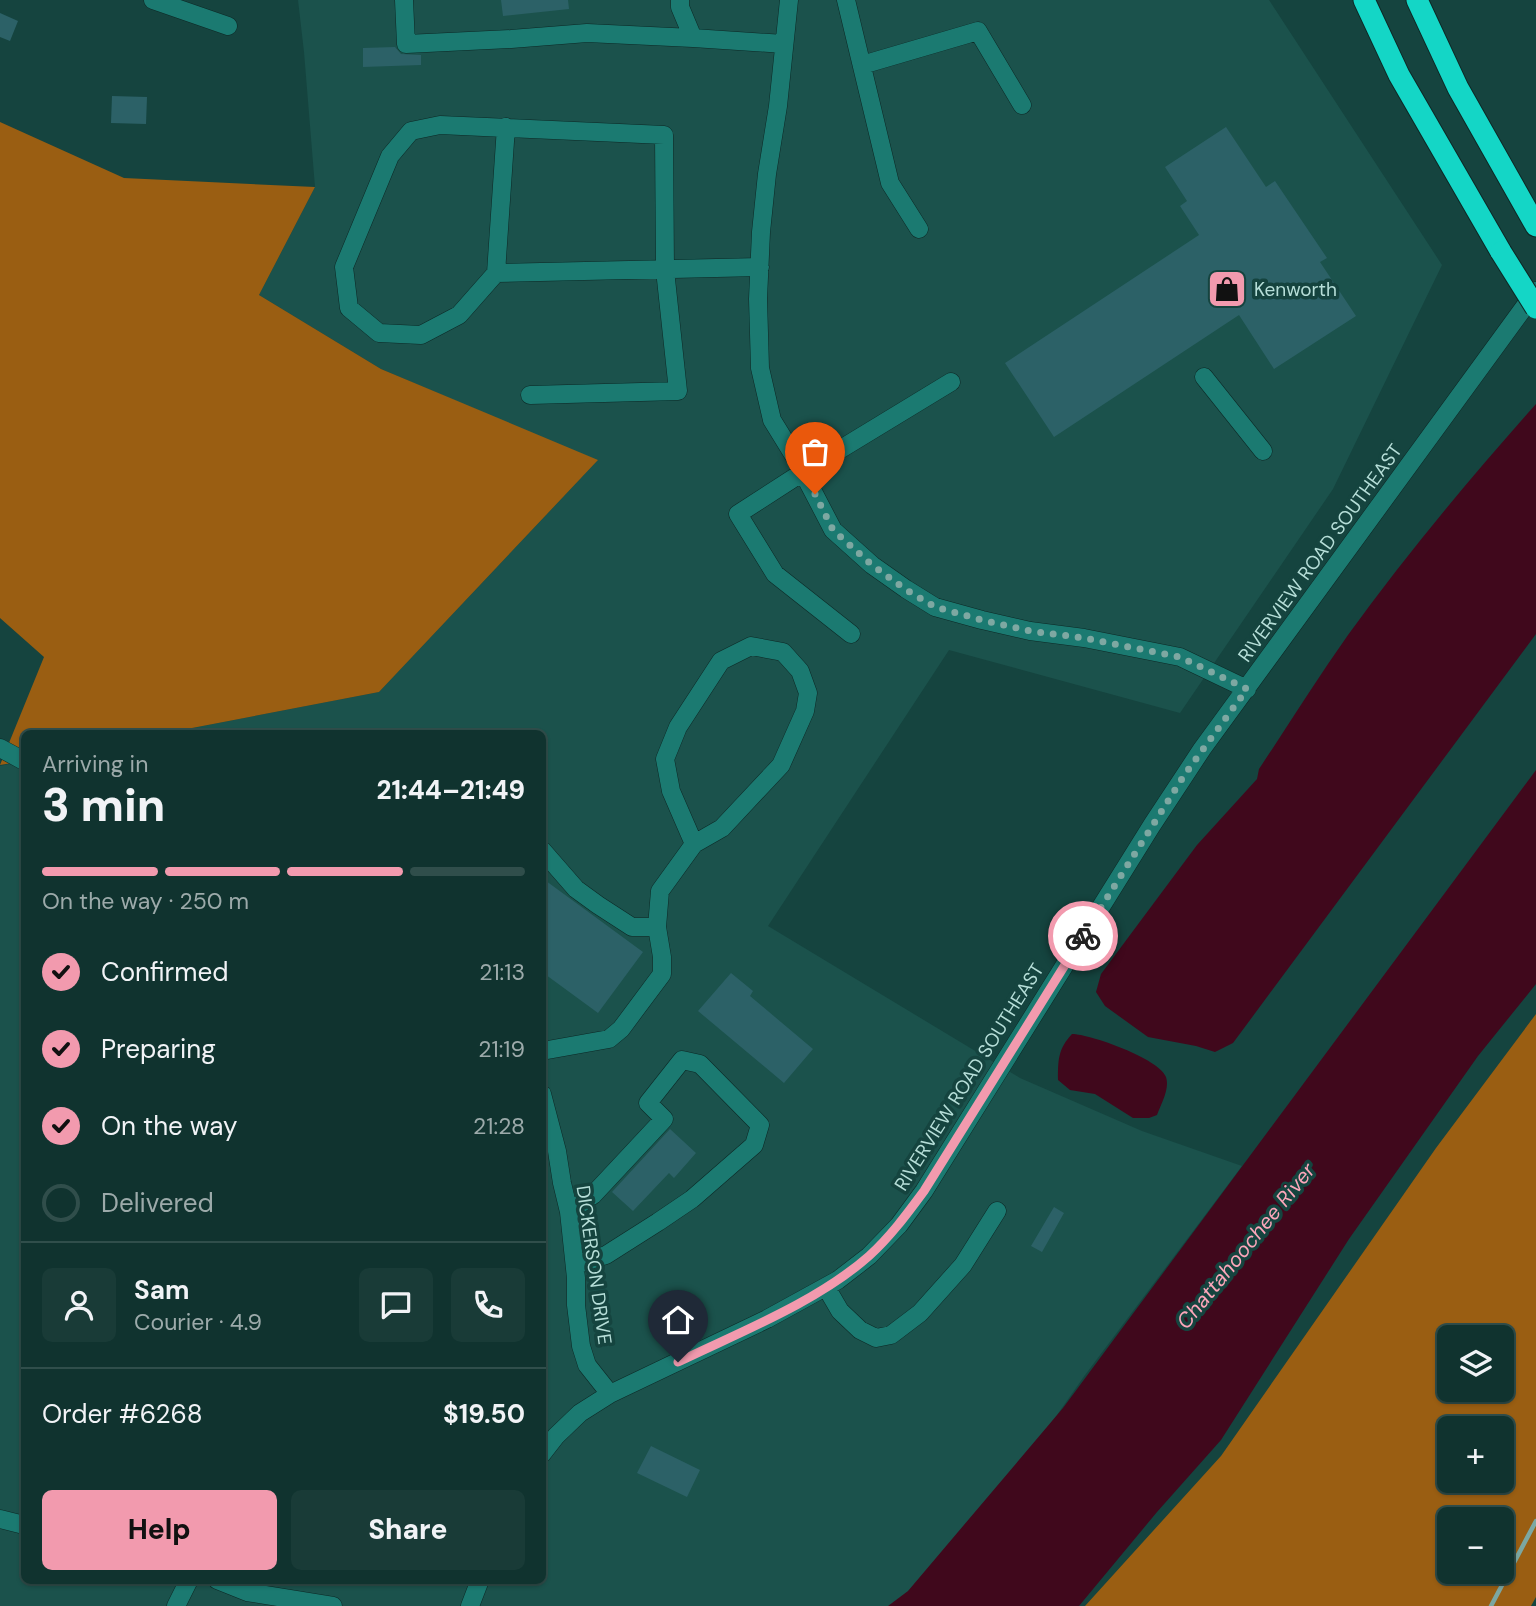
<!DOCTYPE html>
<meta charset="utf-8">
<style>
body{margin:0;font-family:"DM Sans",sans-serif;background:#193b37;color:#f1f3f6;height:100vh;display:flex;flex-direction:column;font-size:26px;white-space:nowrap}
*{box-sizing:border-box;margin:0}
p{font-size:23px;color:#9caaaa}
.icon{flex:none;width:38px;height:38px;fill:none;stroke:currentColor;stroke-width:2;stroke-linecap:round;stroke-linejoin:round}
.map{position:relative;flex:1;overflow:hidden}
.sheet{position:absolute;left:21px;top:730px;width:525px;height:854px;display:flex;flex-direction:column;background:#10332f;border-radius:10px;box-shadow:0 2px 5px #0004,0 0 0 2px #304e4b}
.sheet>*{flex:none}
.controls{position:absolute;left:1437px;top:1325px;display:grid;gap:14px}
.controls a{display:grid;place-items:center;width:77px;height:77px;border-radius:10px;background:#10332f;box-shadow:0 2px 5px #0004,0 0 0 2px #304e4b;font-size:35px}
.pin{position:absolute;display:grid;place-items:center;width:60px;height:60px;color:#fff;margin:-72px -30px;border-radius:50% 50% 50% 0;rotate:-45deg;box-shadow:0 0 7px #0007}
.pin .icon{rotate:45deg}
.courier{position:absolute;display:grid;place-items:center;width:70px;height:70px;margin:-35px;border:5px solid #f29aae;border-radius:50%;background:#fff;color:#222;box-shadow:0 2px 9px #0007}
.head em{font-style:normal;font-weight:800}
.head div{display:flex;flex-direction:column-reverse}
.head{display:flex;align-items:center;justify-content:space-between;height:119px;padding:0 21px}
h1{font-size:46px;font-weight:800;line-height:52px}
.bar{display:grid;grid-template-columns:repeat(4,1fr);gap:10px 7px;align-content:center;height:84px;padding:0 21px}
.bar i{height:9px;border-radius:5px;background:#304e4b}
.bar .active{background:#f29aae}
.bar p{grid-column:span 4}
.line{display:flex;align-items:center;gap:18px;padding:0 21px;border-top:2px solid #304e4b}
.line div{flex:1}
.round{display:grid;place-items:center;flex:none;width:74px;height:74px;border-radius:10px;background:#193b37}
ol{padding:0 21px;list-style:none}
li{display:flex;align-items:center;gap:21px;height:77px}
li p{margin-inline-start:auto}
li .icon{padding:7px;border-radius:50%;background:#f29aae;color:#111;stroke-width:4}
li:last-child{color:#9caaaa}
li i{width:38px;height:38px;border:4px solid #304e4b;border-radius:50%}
.primary-button{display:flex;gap:14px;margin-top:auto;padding:14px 21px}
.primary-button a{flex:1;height:80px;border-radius:10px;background:#f29aae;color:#111;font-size:28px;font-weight:800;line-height:80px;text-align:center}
.primary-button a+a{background:#193b37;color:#f1f3f6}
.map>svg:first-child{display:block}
.built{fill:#1b524c}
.forest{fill:#9a5e12;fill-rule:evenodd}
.water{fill:#40081c}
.building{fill:#2c6167}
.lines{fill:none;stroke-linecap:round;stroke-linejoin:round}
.minor-casing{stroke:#0c2825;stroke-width:19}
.highway-casing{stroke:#0c2825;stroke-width:23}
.minor{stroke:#1b7a71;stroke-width:18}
.highway{stroke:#14d6c6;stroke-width:21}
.rail{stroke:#7ca7a1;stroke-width:4.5}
.highway-bridge-casing{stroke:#0c2825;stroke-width:23;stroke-linecap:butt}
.highway-bridge{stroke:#14d6c6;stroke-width:21}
.done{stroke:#7ea8a2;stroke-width:7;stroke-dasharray:0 12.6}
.route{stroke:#f29aae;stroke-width:9}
.labels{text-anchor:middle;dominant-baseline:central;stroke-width:7;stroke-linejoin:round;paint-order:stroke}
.poi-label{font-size:19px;fill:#b6ded8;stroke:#15443f;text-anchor:start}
.street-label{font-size:19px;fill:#b6ded8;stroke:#15443f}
.water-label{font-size:21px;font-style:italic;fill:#fca6ba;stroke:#15443f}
</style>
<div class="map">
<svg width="1536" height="1606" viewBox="0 0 1536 1606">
<rect width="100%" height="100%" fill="#15443f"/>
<path class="built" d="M298,0H1269L1442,265L1333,489L1180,713L949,650L768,926L1020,1078L1142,1131L1242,1166L1085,1375L977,1529L903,1606H0V766L24,761V1580H542V733H166L379,692L597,461L381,369L259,295L315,187L304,52Z"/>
<path class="forest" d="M0,122L124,178L315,187L259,295L381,369L598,460L379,692L166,733H24V761L0,765L44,657L0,618Z
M1536,1014V1597L1531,1606H1085L1221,1456L1436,1148ZM1449,1337H1502V1390H1449ZM1449,1428H1502V1480H1449ZM1449,1519H1502V1572H1449Z"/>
<path class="water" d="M1536,404V634L1233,1043L1215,1052L1196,1046L1148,1037L1105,1006L1096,992L1101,974L1197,845L1257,779L1259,769C1289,724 1317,679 1348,635C1406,555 1470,478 1536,404Z
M1536,770V984L1478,1056L1349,1239L1221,1440L1157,1512L1079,1606H888L908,1591L1063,1408Z
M1072,1034C1090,1034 1160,1059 1166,1077C1170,1089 1161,1104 1157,1115L1149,1118H1133L1095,1094L1070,1090L1058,1080C1058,1060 1058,1049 1072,1034Z"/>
<path class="building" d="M501,0H568L569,9L503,16Z
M0,13L18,21L10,41L0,37Z
M395,47L401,54L421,55V65L363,67V48Z
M112,96L147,97L146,124L111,123Z
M1226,127L1266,187L1275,181L1327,258L1320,262L1356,316L1274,369L1239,315L1054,437L1005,363L1199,235L1180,206L1187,201L1165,167Z
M542,878L643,952L598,1013L542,972Z
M731,973L753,991L750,996L813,1049L784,1083L698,1011Z
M670,1129L696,1153L674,1178L669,1173L633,1211L612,1192Z
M1054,1207L1064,1213L1042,1252L1031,1246Z
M651,1446L700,1470L687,1497L637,1473Z"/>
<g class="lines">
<g class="minor-casing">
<path id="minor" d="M153,0L228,26
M404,0L406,44L511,39L587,33L693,38L784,44
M680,0V7L693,38
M789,0L778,106L767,174L761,232L758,299L760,368L772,420L796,459L833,530L872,565L906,589L935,607L982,620L1030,631L1084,638L1180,657L1247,689
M846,0L890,183L919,229
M862,65L978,31L1022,105
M496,273L506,127
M1204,377L1263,451
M530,395L678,391L665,270L664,135L440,125L411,131L390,156L344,267L349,308L379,333L421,335L459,315L496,273L760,267
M851,634L775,574L738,514L803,472L951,382
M0,748L24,761
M542,850L576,889L598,905L632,927H657
M542,1051L609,1039L621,1029L662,974V957L657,927L660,891L694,844L722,828L781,765L805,711L808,693L800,671L783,652L751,646L721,661L678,727L665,759L671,791L694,844
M542,1094L557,1151L562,1183L569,1212L576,1278V1305L581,1346L587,1365L610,1394
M569,1212L593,1195L664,1119L648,1103L682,1060L700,1064L760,1125L754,1145L692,1199L658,1222L606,1255L575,1265
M826,1287L840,1311L860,1330L876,1338L891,1335L920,1313L963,1265L997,1211
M542,1454L556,1436L580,1413L610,1394L767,1319L838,1280L869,1256L899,1225L924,1191L1152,825L1202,749L1536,291
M0,1519L24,1525
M217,1580L247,1592L333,1606
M176,1606L189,1580
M470,1606L480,1580"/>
</g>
<g class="highway-casing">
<path id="highway" d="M1364,0L1399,75L1501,252
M1417,0L1458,88L1536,226"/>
</g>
<use href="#minor" class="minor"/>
<use href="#highway" class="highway"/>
<path class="rail" d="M1491,1606L1536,1521"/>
<g class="highway-bridge-casing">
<path id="highway-bridge" d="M1501,252L1536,308"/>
</g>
<use href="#highway-bridge" class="highway-bridge"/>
</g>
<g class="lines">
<path class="done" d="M815,494L833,530L872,565L905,589L935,607L982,620L1030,631L1084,638L1180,657L1247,689L1185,774L1083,936"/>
<path class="route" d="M678,1362C740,1332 817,1302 869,1256C890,1237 907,1214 924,1191L1083,936"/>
</g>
<defs>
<g id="shop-square" transform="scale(2.0125)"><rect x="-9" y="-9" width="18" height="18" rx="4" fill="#f29aae" stroke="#15443f"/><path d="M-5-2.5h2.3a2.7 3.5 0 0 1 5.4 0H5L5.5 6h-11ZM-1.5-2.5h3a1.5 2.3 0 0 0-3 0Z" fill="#111"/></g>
</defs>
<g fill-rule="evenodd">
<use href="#shop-square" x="1227" y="289"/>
</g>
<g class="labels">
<g class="poi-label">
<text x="1254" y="289">Kenworth</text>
</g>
<g class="street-label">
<text transform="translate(1320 553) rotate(-54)">RIVERVIEW ROAD SOUTHEAST</text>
<text transform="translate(969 1077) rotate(-58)">RIVERVIEW ROAD SOUTHEAST</text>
<text transform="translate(594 1265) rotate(82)">DICKERSON DRIVE</text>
</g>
<g class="water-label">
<text transform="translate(1246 1246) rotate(-51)">Chattahoochee River</text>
</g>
</g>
</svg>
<div class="controls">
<a><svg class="icon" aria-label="layers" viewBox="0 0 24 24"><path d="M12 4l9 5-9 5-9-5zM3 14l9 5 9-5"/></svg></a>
<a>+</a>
<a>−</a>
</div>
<div class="pin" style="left:815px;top:494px;background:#ea580c"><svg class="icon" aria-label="bag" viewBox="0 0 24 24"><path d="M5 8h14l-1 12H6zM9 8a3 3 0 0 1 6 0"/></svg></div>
<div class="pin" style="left:678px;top:1362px;background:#1f2937"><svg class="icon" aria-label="home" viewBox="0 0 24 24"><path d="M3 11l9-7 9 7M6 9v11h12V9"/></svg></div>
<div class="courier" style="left:1083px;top:936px"><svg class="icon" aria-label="bike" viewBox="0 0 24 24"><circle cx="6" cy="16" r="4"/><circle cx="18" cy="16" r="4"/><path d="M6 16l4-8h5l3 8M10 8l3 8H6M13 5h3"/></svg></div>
<section class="sheet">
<div class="head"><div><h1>3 min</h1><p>Arriving in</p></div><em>21:44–21:49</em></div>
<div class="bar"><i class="active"></i><i class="active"></i><i class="active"></i><i></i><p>On the way · 250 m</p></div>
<ol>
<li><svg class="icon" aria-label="check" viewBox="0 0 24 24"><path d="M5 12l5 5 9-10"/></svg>Confirmed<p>21:13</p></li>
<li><svg class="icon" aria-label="check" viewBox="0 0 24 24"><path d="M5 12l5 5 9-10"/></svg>Preparing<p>21:19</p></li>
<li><svg class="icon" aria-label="check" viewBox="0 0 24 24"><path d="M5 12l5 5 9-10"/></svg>On the way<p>21:28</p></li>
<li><i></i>Delivered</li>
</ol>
<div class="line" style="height:126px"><a class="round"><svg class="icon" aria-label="person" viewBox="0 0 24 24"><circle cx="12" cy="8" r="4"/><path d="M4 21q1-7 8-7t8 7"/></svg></a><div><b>Sam</b><p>Courier · 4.9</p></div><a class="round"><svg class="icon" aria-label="chat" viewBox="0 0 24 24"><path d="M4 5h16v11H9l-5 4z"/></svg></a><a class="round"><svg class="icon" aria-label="phone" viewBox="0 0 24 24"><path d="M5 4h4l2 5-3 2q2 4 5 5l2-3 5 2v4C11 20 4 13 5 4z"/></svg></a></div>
<div class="line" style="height:91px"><div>Order #6268</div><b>$19.50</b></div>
<div class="primary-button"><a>Help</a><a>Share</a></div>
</section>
</div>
